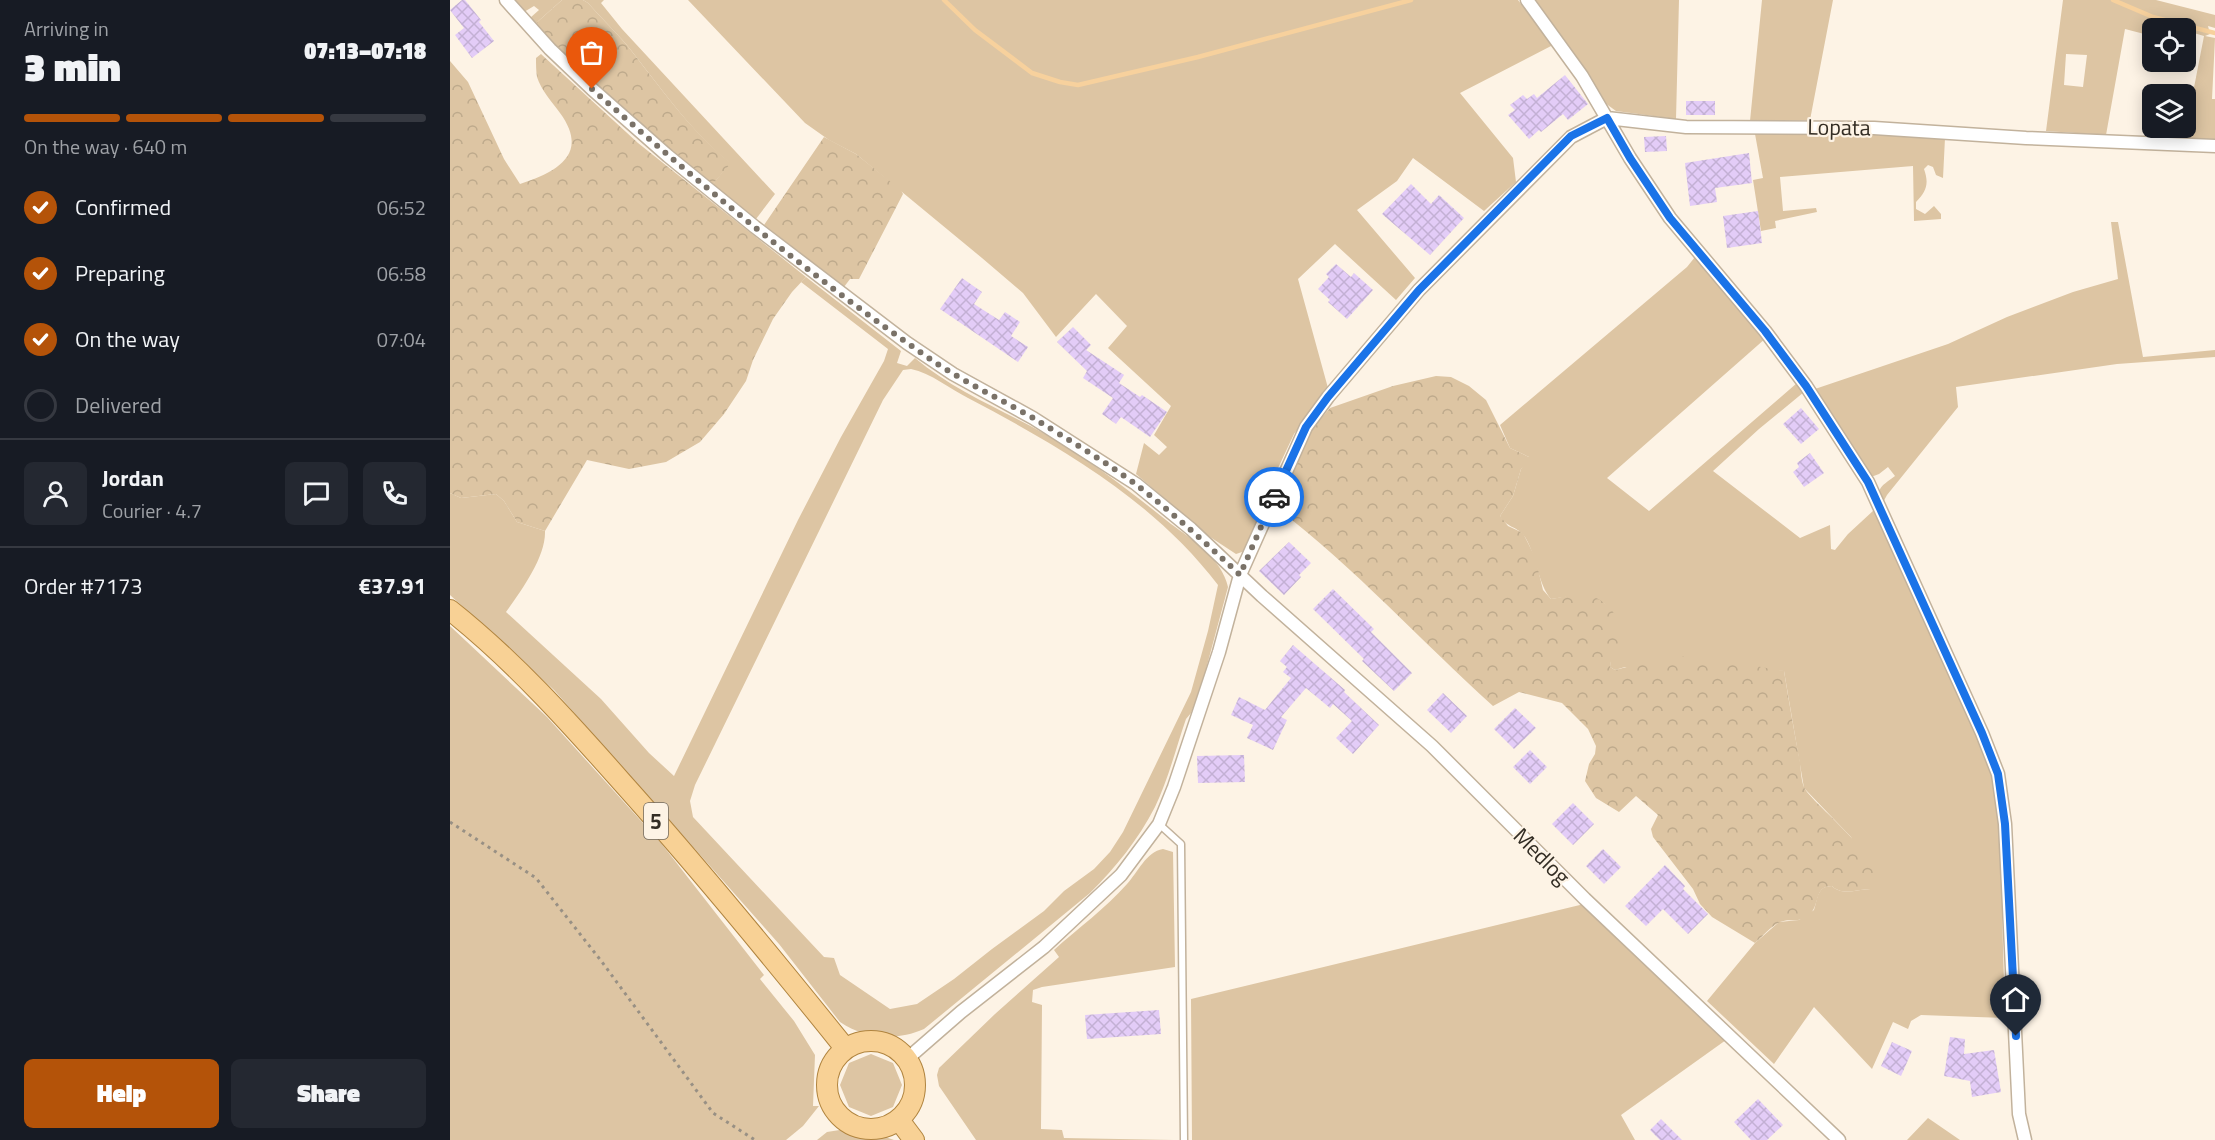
<!DOCTYPE html>
<meta charset="utf-8">
<style>
body{margin:0;font-family:"Titillium Web",sans-serif;background:#242831;color:#f1f3f6;height:100vh;display:flex;flex-direction:column;font-size:22px;white-space:nowrap}
*{box-sizing:border-box;margin:0}
p{font-size:20px;color:#9ea1a6}
.icon{flex:none;width:33px;height:33px;fill:none;stroke:currentColor;stroke-width:2;stroke-linecap:round;stroke-linejoin:round}
.map{position:relative;flex:1;overflow:hidden}
.sheet{display:flex;flex-direction:column;background:#171b24;width:450px}
.sheet>*{flex:none}
.tools{position:absolute;left:1692px;top:18px;display:grid;gap:12px}
.tools a{display:grid;place-items:center;width:54px;height:54px;border-radius:9px;background:#171b24;box-shadow:0 3px 15px #0003;font-size:30px}
.pin{position:absolute;display:grid;place-items:center;width:51px;height:51px;color:#fff;margin:-62px -26px;border-radius:50% 50% 50% 0;rotate:-45deg;box-shadow:0 0 6px #0007}
.pin .icon{rotate:45deg}
.courier{position:absolute;display:grid;place-items:center;width:60px;height:60px;margin:-30px;border:4px solid #1a73e8;border-radius:50%;background:#fff;color:#222;box-shadow:0 2px 8px #0007}
.summary em{font-style:normal;font-weight:800}
.summary div{display:flex;flex-direction:column-reverse}
.summary{display:flex;align-items:center;justify-content:space-between;height:102px;padding:0 24px}
h1{font-size:39px;font-weight:800;line-height:45px}
.bar{display:grid;grid-template-columns:repeat(4,1fr);gap:9px 6px;align-content:center;height:72px;padding:0 24px}
.bar i{height:8px;border-radius:4px;background:#363941}
.bar .current{background:#b45309}
.bar p{grid-column:span 4}
.line{display:flex;align-items:center;gap:15px;padding:0 24px;border-top:2px solid #363941}
.line div{flex:1}
.round{display:grid;place-items:center;flex:none;width:63px;height:63px;border-radius:9px;background:#242831}
ol{padding:0 24px;list-style:none}
li{display:flex;align-items:center;gap:18px;height:66px}
li p{margin-inline-start:auto}
li .icon{padding:6px;border-radius:50%;background:#b45309;color:#fff;stroke-width:4}
li:last-child{color:#9ea1a6}
li i{width:33px;height:33px;border:3px solid #363941;border-radius:50%}
.action{display:flex;gap:12px;margin-top:auto;padding:12px 24px}
.action a{flex:1;height:69px;border-radius:9px;background:#b45309;color:#fff;font-size:24px;font-weight:800;line-height:69px;text-align:center}
.action a+a{background:#242831;color:#f1f3f6}
main{display:flex;flex:1;min-height:0}
.map>svg:first-child{display:block}
.green{fill:#ddc5a3;fill-rule:evenodd}
.forest{fill:url(#forest-crowns)}
.lines{fill:none;stroke-linecap:round;stroke-linejoin:round}
.stream{stroke:#f7d19d;stroke-width:4.5}
.building{fill:url(#building-cross-hatch)}
.service-casing{stroke:#c2b29c;stroke-width:9}
.minor-casing{stroke:#c2b29c;stroke-width:15}
.primary-casing{stroke:#b0843f;stroke-width:22}
.path{stroke:#989084;stroke-width:3;stroke-dasharray:3 4.5;stroke-linecap:butt}
.service{stroke:#fff;stroke-width:6}
.minor{stroke:#fff;stroke-width:12}
.primary{stroke:#f8d195;stroke-width:20}
.done{stroke:#7a7268;stroke-width:6;stroke-dasharray:0 10.8}
.route{stroke:#1a73e8;stroke-width:8}
.labels{text-anchor:middle;dominant-baseline:central;stroke-width:4.5;stroke-linejoin:round;paint-order:stroke}
.shield{fill:#fdf3e5;stroke:#70685e;stroke-width:1.5}
.shield-label{font-size:21px;font-weight:bold;fill:#332d24}
.street-label{font-size:22px;fill:#332d24;stroke:#fdf3e5}
</style>
<main>
<section class="sheet">
<div class="summary"><div><h1>3 min</h1><p>Arriving in</p></div><em>07:13–07:18</em></div>
<div class="bar"><i class="current"></i><i class="current"></i><i class="current"></i><i></i><p>On the way · 640 m</p></div>
<ol>
<li><svg class="icon" aria-label="check" viewBox="0 0 24 24"><path d="M5 12l5 5 9-10"/></svg>Confirmed<p>06:52</p></li>
<li><svg class="icon" aria-label="check" viewBox="0 0 24 24"><path d="M5 12l5 5 9-10"/></svg>Preparing<p>06:58</p></li>
<li><svg class="icon" aria-label="check" viewBox="0 0 24 24"><path d="M5 12l5 5 9-10"/></svg>On the way<p>07:04</p></li>
<li><i></i>Delivered</li>
</ol>
<div class="line" style="height:108px"><a class="round"><svg class="icon" aria-label="person" viewBox="0 0 24 24"><circle cx="12" cy="8" r="4"/><path d="M4 21q1-7 8-7t8 7"/></svg></a><div><b>Jordan</b><p>Courier · 4.7</p></div><a class="round"><svg class="icon" aria-label="chat" viewBox="0 0 24 24"><path d="M4 5h16v11H9l-5 4z"/></svg></a><a class="round"><svg class="icon" aria-label="phone" viewBox="0 0 24 24"><path d="M5 4h4l2 5-3 2q2 4 5 5l2-3 5 2v4C11 20 4 13 5 4z"/></svg></a></div>
<div class="line" style="height:78px"><div>Order #7173</div><b>€37.91</b></div>
<div class="action"><a>Help</a><a>Share</a></div>
</section>
<div class="map">
<svg width="1765" height="1140" viewBox="0 0 1765 1140">
<defs>
<pattern id="forest-crowns" width="20" height="18" patternUnits="userSpaceOnUse" patternTransform="scale(1.5)"><rect width="20" height="18" fill="#ddc5a3"/><path d="M2 6a3 3 0 1 1 6 0M12 15a3 3 0 1 1 6 0" fill="none" stroke="#beaa8c"/></pattern>
<pattern id="building-cross-hatch" width="8" height="8" patternUnits="userSpaceOnUse" patternTransform="scale(1.5)"><rect width="8" height="8" fill="#e3ccf7"/><path d="M0 0l8 8M0 8l8-8" fill="none" stroke="#c3b0d4"/></pattern>
</defs>
<rect width="100%" height="100%" fill="#fdf3e5"/>
<path class="green" d="M64,0H112L85,24L80,18L89,10L84,6L74,12Z
M133,0H154L151,3L172,29L325,194L306,219L262,185L280,163C239,130 209,85 176,44C164,30 150,17 138,3Z
M238,0H1068L1103,45L1010,93L1063,158L1066,182L1034,211L963,158L947,181L907,210L965,278L946,300L885,244L848,279L878,388L844,434L822,481L795,551L786,554L757,535L686,474L694,443L709,455L717,447L704,435L721,406L658,348L677,326L646,294L606,337L573,293L532,258L406,154L379,140L355,123Z
M1082,0H1229L1226,119L1166,111L1155,103L1135,70Z
M1312,0H1383L1360,120L1300,121Z
M1613,0H1706L1765,15V28L1758,26L1760,34L1755,36L1765,38L1762,99H1765V140L1734,139L1754,36L1737,31L1736,35V28H1702V36L1675,29L1656,135L1596,131ZM1616,54L1637,55L1633,87L1614,85Z
M1305,134H1443L1495,138L1493,178L1486,175L1483,167L1478,165L1474,169C1479,183 1477,191 1466,202V209L1475,214L1484,206L1491,214V219L1464,221L1463,166L1330,177L1333,211L1366,208L1367,212L1325,221L1326,228L1311,231L1303,180L1313,178Z
M1661,222H1668L1693,357L1765,350V357L1667,364L1506,387L1508,407L1437,495L1431,506C1426,486 1431,487 1445,476L1438,467L1429,474L1421,477L1362,390L1498,344L1557,317L1623,292L1668,279Z
M1245,257L1316,338L1157,478L1199,511L1347,383L1354,392L1309,429L1263,471L1350,538L1380,525L1381,549L1385,550L1398,534L1424,510L1503,676L1547,785L1557,911L1552,912L1555,1018L1471,1015L1461,1021L1458,1029L1443,1022L1422,1069L1364,1007L1324,1064L1257,1001L1305,943L1329,922L1349,920L1364,910C1368,898 1367,886 1382,886C1393,897 1409,888 1423,889L1401,837L1354,788L1334,671L1175,667L1165,670L1160,667L1161,656L1167,644L1155,604C1133,591 1124,596 1101,599C1088,584 1087,557 1075,537C1069,527 1055,527 1050,516L1063,496L1071,469L1079,457L1060,448L1050,425L1237,267Z
M356,277L451,351L447,363L457,366L465,358C504,391 551,409 595,434C640,460 681,492 721,524C743,540 772,559 778,587L752,684L741,713L736,719C726,748 718,780 705,807C688,840 666,867 640,893L474,1029C447,1041 415,1039 390,1022L329,944L104,690L0,595V493L11,498L46,494L54,501L67,522L95,531C96,557 71,591 56,612L151,699L199,753L224,776L348,520L391,437L434,361L438,349L351,282ZM461,369C481,373 500,389 518,398C611,447 703,500 768,585L758,631L741,692L673,832L660,852L644,869L614,891L594,911L542,949L504,979L467,1004L440,1009L390,975L384,958L374,957L243,817L240,801L245,785L433,400L453,370Z
M0,626L97,717L211,843L314,975L310,979L344,1021L365,1055L363,1106H369L353,1126L336,1140H0Z
M713,849L723,852L725,967L592,987L583,990L582,1002L592,1005L591,1129L612,1130L614,1138L724,1140H526L489,1086L487,1075L489,1068L545,1014L609,957L604,950C628,928 655,909 677,884C688,872 696,852 713,849Z
M1134,904L1276,1040L1171,1115L1185,1140H742L741,999Z
M421,1054L443,1063L452,1085L443,1107L421,1116L399,1107L390,1085L399,1063Z
M1478,1118L1510,1140H1457Z
M396,1129C412,1133 429,1134 444,1140H367L377,1132Z"/>
<path class="forest" d="M112,0H133L138,3C150,17 164,30 176,44C209,85 239,130 281,163L262,185C200,134 137,84 85,24Z
M91,54L188,143L356,277L342,292L323,319L303,360L296,381L274,414L250,442L216,462L179,469L137,460L95,531L67,522L54,501L46,494L11,498L0,493V61L18,82L54,159L70,184C107,172 140,154 110,113C102,102 91,90 87,77C86,71 86,64 86,58Z
M374,137L406,154L451,190L453,194L409,279H400L394,287L314,225Z
M986,376L1001,377L1019,386L1036,400L1060,448L1079,457L1080,460L1071,469L1063,496L1050,516L1058,526L1073,533L1085,557L1093,590L1101,599C1110,598 1121,594 1130,594C1150,594 1172,614 1170,634C1169,646 1161,655 1160,667L1165,670C1186,665 1206,658 1228,657C1259,655 1302,666 1334,671C1339,701 1344,732 1350,762C1351,770 1351,782 1355,789C1365,806 1447,869 1423,889C1409,888 1393,897 1382,886C1363,886 1371,906 1358,916C1350,923 1339,918 1330,922C1321,926 1312,937 1305,943L1262,917L1250,904L1243,889L1203,837L1201,829L1208,815L1186,796L1169,812L1146,798L1135,781L1139,764L1145,754L1146,746L1138,729L1112,703L1069,692L1043,706C971,641 905,568 828,509L855,437L880,408L943,386Z"/>
<g class="lines">
<path class="stream" d="M494,0L525,30L582,73L610,82L628,85L748,57L961,0
M1663,0L1703,17L1765,33"/>
</g>
<path class="building" d="M12,0H15L31,20L29,22L44,41L22,58L5,35L14,28L0,10Z
M1115,75L1138,104L1118,120L1113,114L1091,132L1089,130L1079,139L1058,115L1065,110L1060,105L1073,95L1077,99L1084,94L1087,98Z
M1236,101H1265V115H1236Z
M1216,136L1217,151L1195,152L1194,137Z
M1299,153L1302,183L1265,188L1267,202L1240,206L1235,163Z
M961,184L981,204L989,195L1014,218L980,255L932,214Z
M1308,211L1312,243L1277,248L1273,216Z
M886,264L901,277L904,273L923,290L897,319L878,302L880,300L868,289L879,277L876,274Z
M512,278L532,292L524,304L549,320L555,312L570,322L561,336L578,347L568,362L490,309Z
M623,327L641,345L636,350L674,375L669,383L690,397L692,395L717,412L700,437L671,417L666,424L652,414L663,398L633,378L637,371L607,342Z
M1351,408L1369,429L1351,444L1333,424Z
M1360,453L1374,473L1354,487L1343,472L1349,467L1347,463Z
M839,542L861,563L849,575L851,577L834,595L809,571Z
M883,589L924,629L921,632L962,673L944,691L912,661L914,659L863,609Z
M843,645L895,690L894,692L929,725L903,754L886,738L902,721L883,704L880,708L856,688L831,717L837,720L823,750L797,738L803,725L781,715L789,697L815,710L841,678L833,672L837,667L830,661Z
M993,693L1017,716L1001,733L977,710Z
M1065,708L1086,728L1064,749L1044,729Z
M1080,750L1097,767L1080,784L1063,767Z
M794,755L795,782L748,783L747,756Z
M1123,803L1144,824L1123,845L1102,824Z
M1153,849L1171,867L1154,884L1136,866Z
M1215,865L1235,886L1233,889L1258,914L1238,934L1213,909L1196,926L1175,906Z
M709,1010L711,1034L637,1039L635,1015Z
M1500,1037L1515,1039L1514,1054L1544,1050L1551,1092L1522,1097L1520,1081L1494,1076Z
M1442,1042L1462,1051L1451,1076L1431,1066Z
M1308,1099L1333,1125L1317,1140H1301L1284,1122Z
M1211,1119L1232,1140H1210L1200,1130Z"/>
<g class="lines">
<g class="service-casing">
<path id="service" d="M709,824L731,844L734,1140"/>
</g>
<g class="minor-casing">
<path id="minor" d="M56,0L100,49L142,89L218,156L305,227L457,343L503,374L583,418L686,484L741,529L812,596L982,746L1135,899L1389,1140
M1077,0L1132,76L1180,158L1220,218L1315,331L1356,386L1418,482L1532,733L1548,774L1555,824L1569,1114L1575,1140
M1157,118L1236,127L1424,128L1576,138L1765,146
M457,1059L511,1012L594,947L671,875L709,824L724,787L769,652L790,575L856,427L878,397L969,290L1121,137L1157,118"/>
</g>
<g class="primary-casing">
<path id="primary" d="M0,610C63,660 117,720 170,780C248,867 322,957 395,1048
M377 1085a44 44 0 1 1 88 0a44 44 0 1 1-88 0Z
M449,1120L464,1140"/>
</g>
<path class="path" d="M0,822L86,878L152,962L263,1113L305,1140"/>
<use href="#service" class="service"/>
<use href="#minor" class="minor"/>
<use href="#primary" class="primary"/>
</g>
<g class="lines">
<path class="done" d="M142,89C252,186 365,280 486,363C518,384 552,400 585,419C617,439 658,463 688,486C724,514 757,544 790,575L824,497"/>
<path class="route" d="M824,497L856,427L878,397L969,290L1121,136L1157,118L1180,158L1220,218L1315,331L1356,386L1418,482L1532,733L1548,774L1555,824L1566,1036"/>
</g>
<g class="labels">
<rect class="shield" x="194" y="803" width="24" height="36" rx="4.5"/>
<g class="shield-label">
<text x="206" y="821">5</text>
</g>
<g class="street-label">
<text transform="translate(1389 127) rotate(1)">Lopata</text>
<text transform="translate(1092 856) rotate(45)">Medlog</text>
</g>
</g>
</svg>
<div class="tools">
<a><svg class="icon" aria-label="locate" viewBox="0 0 24 24"><circle cx="12" cy="12" r="6"/><path d="M12 2v4M12 18v4M2 12h4M18 12h4"/></svg></a>
<a><svg class="icon" aria-label="layers" viewBox="0 0 24 24"><path d="M12 4l9 5-9 5-9-5zM3 14l9 5 9-5"/></svg></a>
</div>
<div class="pin" style="left:142px;top:89px;background:#ea580c"><svg class="icon" aria-label="bag" viewBox="0 0 24 24"><path d="M5 8h14l-1 12H6zM9 8a3 3 0 0 1 6 0"/></svg></div>
<div class="pin" style="left:1566px;top:1036px;background:#1f2937"><svg class="icon" aria-label="home" viewBox="0 0 24 24"><path d="M3 11l9-7 9 7M6 9v11h12V9"/></svg></div>
<div class="courier" style="left:824px;top:497px"><svg class="icon" aria-label="car" viewBox="0 0 24 24"><path d="M5 17H2v-5l4-1 3-4h7l3 4 3 1v5h-3M9 17h6M6 11h13"/><circle cx="7" cy="17" r="2"/><circle cx="17" cy="17" r="2"/></svg></div>
</div>
</main>
